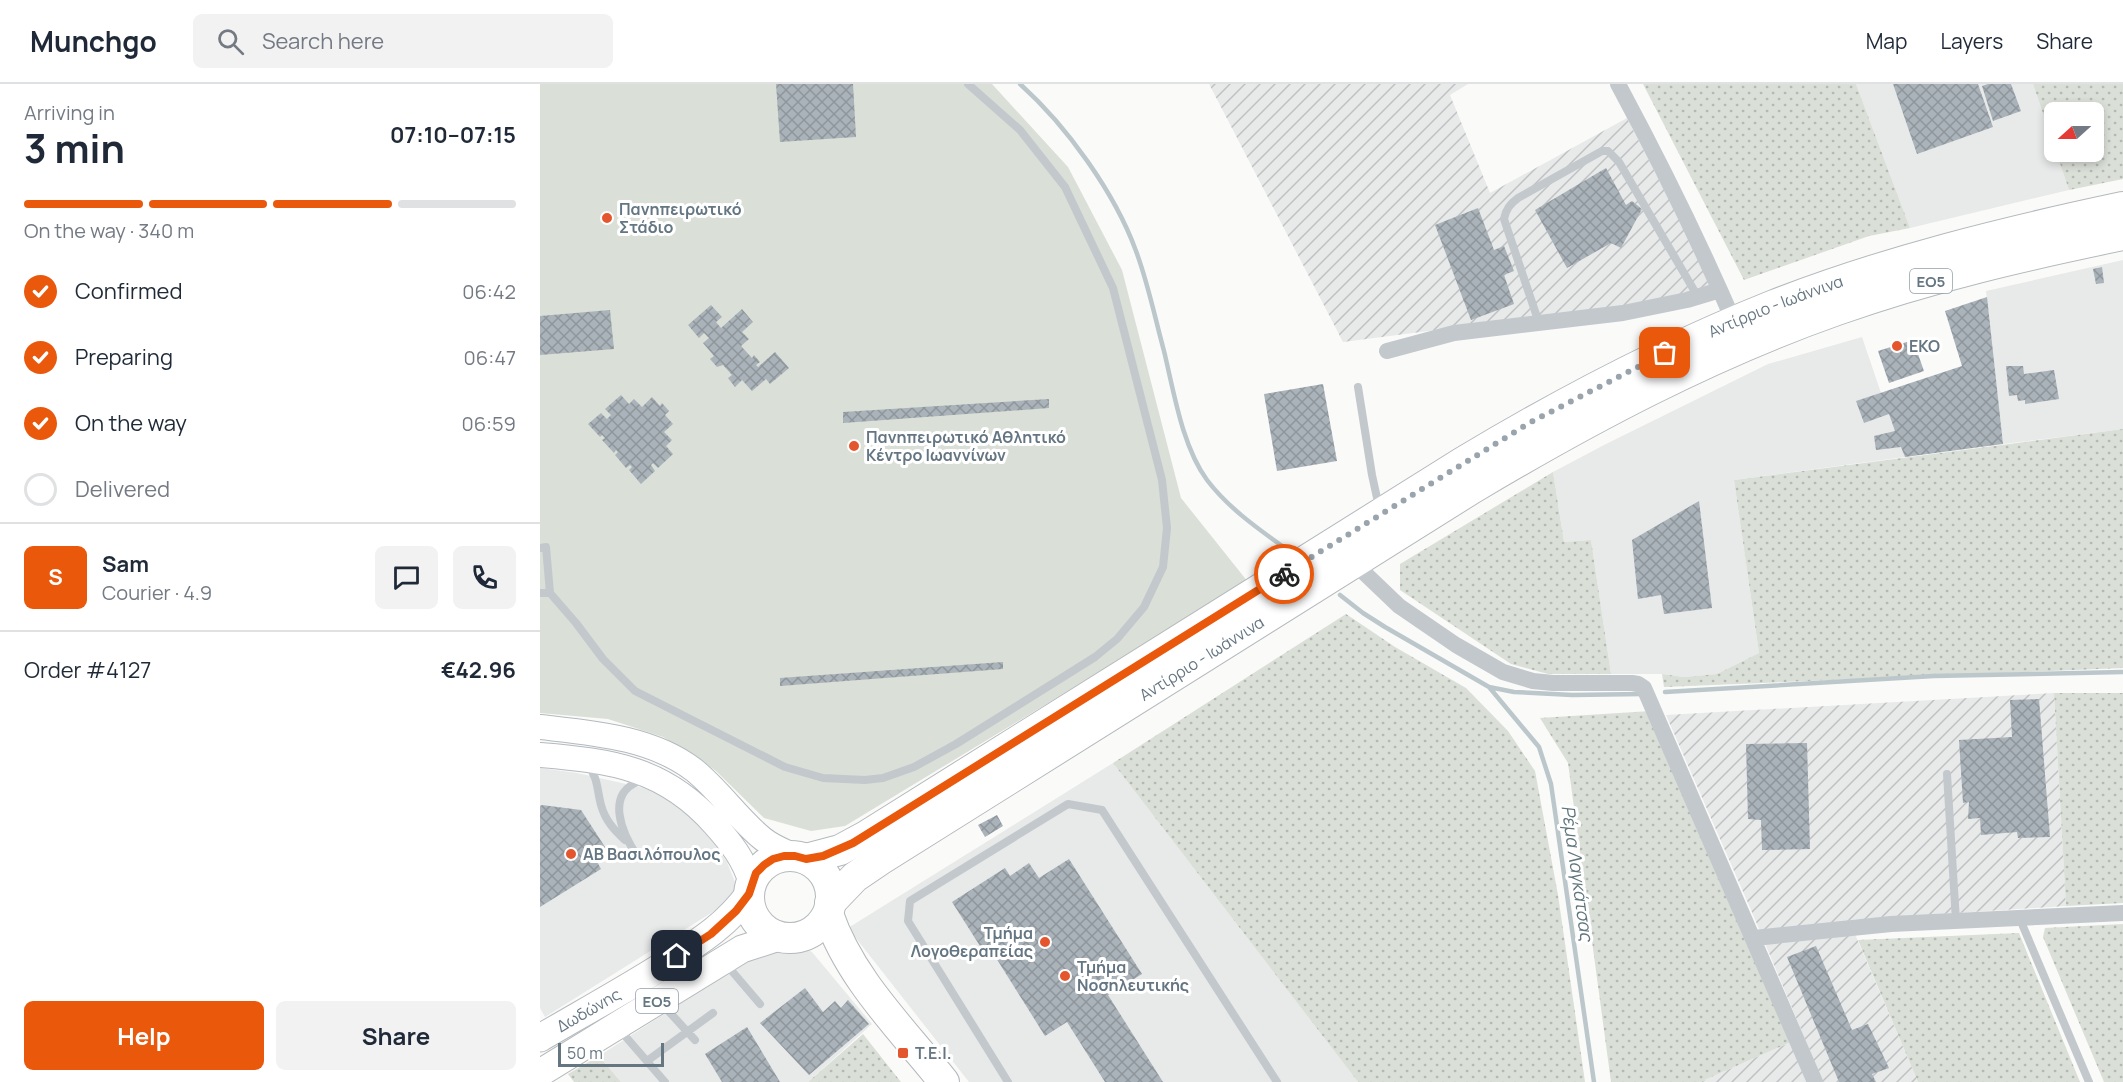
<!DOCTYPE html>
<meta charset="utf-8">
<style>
body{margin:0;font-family:Manrope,sans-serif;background:#f2f2f3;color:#1f2937;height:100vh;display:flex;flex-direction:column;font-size:22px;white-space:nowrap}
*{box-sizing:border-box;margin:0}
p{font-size:20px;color:#747a83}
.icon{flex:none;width:33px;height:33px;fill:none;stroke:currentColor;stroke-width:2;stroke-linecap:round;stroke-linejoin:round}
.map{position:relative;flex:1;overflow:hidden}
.details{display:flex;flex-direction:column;background:#fff;width:540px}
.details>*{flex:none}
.needle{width:39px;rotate:249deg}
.tools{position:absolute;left:1504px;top:18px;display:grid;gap:12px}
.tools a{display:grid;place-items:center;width:60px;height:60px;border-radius:9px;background:#fff;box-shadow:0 3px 9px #0003;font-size:30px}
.scale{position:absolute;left:18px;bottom:15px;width:106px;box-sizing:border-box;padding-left:6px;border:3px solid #657683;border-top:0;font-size:16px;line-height:21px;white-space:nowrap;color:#657683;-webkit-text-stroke:4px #fff;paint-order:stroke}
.pin{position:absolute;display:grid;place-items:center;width:51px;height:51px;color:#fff;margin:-26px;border-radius:12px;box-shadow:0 3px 9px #0006}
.courier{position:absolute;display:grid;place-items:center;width:60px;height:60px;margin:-30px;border:4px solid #ea580c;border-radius:50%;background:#fff;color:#222;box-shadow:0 2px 8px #0007}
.headline em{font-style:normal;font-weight:700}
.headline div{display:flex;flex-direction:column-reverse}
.headline{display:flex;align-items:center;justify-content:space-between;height:102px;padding:0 24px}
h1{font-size:39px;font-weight:700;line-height:45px}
.bar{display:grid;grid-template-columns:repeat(4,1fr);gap:9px 6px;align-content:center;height:72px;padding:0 24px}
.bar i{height:8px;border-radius:4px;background:#e0e1e3}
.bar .on{background:#ea580c}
.bar p{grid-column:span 4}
.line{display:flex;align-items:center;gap:15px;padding:0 24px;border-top:2px solid #e0e1e3}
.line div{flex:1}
.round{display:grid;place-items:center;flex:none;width:63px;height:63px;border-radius:9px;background:#f2f2f3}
ol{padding:0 24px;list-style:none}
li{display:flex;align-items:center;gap:18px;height:66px}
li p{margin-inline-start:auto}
li .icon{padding:6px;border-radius:50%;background:#ea580c;color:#fff;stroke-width:4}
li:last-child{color:#747a83}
li i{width:33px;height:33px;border:3px solid #e0e1e3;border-radius:50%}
.action{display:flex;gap:12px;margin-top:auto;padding:12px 24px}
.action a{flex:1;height:69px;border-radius:9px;background:#ea580c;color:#fff;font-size:24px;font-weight:700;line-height:69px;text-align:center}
.action a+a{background:#f2f2f3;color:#1f2937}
header{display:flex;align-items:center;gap:36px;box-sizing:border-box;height:84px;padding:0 30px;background:#fff;border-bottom:2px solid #e0e1e3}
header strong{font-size:28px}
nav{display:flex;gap:33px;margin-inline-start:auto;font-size:21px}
.search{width:420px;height:54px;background:#f2f2f3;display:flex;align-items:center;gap:15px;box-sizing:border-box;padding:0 21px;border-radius:9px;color:#747a83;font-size:22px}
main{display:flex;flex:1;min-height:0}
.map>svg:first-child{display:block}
.built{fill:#e8e9e9}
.industrial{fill:url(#industrial-furrows)}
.green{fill:url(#green-dots)}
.pitch{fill:#dadfd7}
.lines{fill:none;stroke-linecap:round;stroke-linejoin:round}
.stream{stroke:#bbc7cb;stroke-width:4.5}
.building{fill:url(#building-cross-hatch)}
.secondary-casing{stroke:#b3babf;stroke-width:26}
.primary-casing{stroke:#b5babe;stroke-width:29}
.highway-casing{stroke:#b4b9bd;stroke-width:32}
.lane{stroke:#c3c8cc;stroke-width:8}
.street{stroke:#c3c8cc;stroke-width:16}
.secondary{stroke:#fff;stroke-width:24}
.primary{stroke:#fff;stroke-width:27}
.highway{stroke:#fff;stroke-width:30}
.done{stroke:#99a4ac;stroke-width:6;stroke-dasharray:0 10.8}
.route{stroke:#ea580c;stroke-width:8}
.poi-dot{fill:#e4572e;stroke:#fff;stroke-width:2}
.labels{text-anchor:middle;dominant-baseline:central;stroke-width:6;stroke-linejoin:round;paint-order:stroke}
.shield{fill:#fff;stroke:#939fa8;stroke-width:1.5}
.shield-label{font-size:15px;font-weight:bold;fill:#657683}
.poi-label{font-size:16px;font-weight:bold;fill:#657683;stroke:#fff;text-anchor:start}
.street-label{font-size:16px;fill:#657683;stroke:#fff}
.water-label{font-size:18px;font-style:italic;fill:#60757c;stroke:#fff}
</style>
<header>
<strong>Munchgo</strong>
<div class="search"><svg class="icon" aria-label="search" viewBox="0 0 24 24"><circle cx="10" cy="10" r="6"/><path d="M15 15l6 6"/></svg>Search here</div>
<nav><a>Map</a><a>Layers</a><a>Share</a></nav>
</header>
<main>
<section class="details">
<div class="headline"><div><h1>3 min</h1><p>Arriving in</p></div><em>07:10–07:15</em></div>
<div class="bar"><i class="on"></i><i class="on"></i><i class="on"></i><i></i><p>On the way · 340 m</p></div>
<ol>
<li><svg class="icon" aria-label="check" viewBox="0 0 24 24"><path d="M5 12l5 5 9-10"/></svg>Confirmed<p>06:42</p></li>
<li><svg class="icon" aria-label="check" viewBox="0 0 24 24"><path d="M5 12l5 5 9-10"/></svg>Preparing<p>06:47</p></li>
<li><svg class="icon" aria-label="check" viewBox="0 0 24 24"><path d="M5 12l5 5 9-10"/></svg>On the way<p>06:59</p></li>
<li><i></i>Delivered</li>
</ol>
<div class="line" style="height:108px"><b class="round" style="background:#ea580c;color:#fff">S</b><div><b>Sam</b><p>Courier · 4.9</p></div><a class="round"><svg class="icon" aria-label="chat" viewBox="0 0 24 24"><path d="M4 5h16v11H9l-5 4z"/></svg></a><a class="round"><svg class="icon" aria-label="phone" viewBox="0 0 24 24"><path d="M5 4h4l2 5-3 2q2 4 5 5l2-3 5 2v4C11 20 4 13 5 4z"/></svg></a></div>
<div class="line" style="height:78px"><div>Order #4127</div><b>€42.96</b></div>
<div class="action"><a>Help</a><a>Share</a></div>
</section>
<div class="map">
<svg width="1583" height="998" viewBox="0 0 1583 998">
<defs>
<pattern id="industrial-furrows" width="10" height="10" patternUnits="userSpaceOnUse" patternTransform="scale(1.5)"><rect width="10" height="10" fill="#e8e9e9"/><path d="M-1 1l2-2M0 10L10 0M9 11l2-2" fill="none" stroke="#c0c1c2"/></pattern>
<pattern id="green-dots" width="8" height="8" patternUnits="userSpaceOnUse" patternTransform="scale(1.5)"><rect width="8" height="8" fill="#dadfd7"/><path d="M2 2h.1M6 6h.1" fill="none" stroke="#b4b9b4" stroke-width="1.8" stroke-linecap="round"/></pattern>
<pattern id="building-cross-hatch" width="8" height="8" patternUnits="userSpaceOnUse" patternTransform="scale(1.5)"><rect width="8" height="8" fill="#aab3b9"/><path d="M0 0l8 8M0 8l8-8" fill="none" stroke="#8e969c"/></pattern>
</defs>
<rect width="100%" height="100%" fill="#fafaf8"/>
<path class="built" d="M1316,0H1493L1529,106L1370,144Z
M1583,176V345L1463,360L1446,207Z
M1322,253L1341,309L1383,295L1349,330L1365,373L1194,396L1219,569L1177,590L1144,593L1122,590H1071L1051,456L1024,458L1013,388L1064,361L1228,280Z
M573,679L818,998H429L308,844Z
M0,684L37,689L104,704L126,714L153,734L172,755L187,778L198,806L195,814L5,933L0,924Z
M234,859H255L272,868L332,940L268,998H81L59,972Z"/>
<path class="industrial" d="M669,0H928L910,11L950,109L1087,34L1174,203L1122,217L803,258Z
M1514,609L1526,822L1309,836L1378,998H1283L1211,826L1126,631Z
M1251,958L1268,998H1160Z"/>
<path class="green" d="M1103,0H1316L1370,144L1329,152L1204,196Z
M1493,0H1583V95L1529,106L1516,68H1554V28H1515V65Z
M1583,345V584L1124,603L1122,590L1144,593L1177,590L1219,569L1194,396Z
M1013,388L1024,458L1051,456L1071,590H1008L971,580L860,506V480Z
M806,530L855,563L926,604L968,647L995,687L1018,811L1045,998H818L573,679Z
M1514,609H1583V819L1526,822Z
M1111,627L1251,958L1160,998H1071L1028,679L1000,634Z
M1583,840V998H1564L1503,853L1505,844Z
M1479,849L1540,998H1378L1318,856Z
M323,950L361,998H268Z
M59,972L81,998H34L28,990Z"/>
<path class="pitch" d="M0,0H452L528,83L582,186L641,414L708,498L305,742L271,747L224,734L176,687L157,673L123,653L68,635L0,629Z"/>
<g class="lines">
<path class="stream" d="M480,0C526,41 575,109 596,167C608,199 615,234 624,267C634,308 642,362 667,396C689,425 720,446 749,467
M800,511L823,529L845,543L949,603L974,608L1032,611L1103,610
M949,603L999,663L1011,700L1054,998
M1125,608L1394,592L1583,588"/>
</g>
<path class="building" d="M236,0H313L316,53L240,58Z
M1353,0H1438L1453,43L1377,70Z
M1448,0H1471L1481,27L1453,37L1442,2Z
M1066,84L1086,121L1092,117L1102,125L1081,164L1071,159L1027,184L995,126Z
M938,124L954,166L964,162L974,187L964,191L974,220L931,236L895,141Z
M1562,183L1564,199L1556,200L1553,185Z
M1447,213L1463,360L1365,373L1361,363L1336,366L1334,352L1355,347L1349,330L1324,339L1316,317L1422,282L1405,227Z
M171,221L182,233L176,238L181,244L202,225L213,238L202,248L209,255L201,262L212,274L214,271L220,278L216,281L218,283L235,268L249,284L230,300L226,295L212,307L202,296L195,303L188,294L192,291L183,281L177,283L170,275L174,272L163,259L169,254L164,249L159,254L148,241Z
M70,226L74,265L0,271V232Z
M1373,256L1384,287L1349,299L1338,267Z
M1466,282H1483L1484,290L1514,286L1519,315L1485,320V316L1478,317L1477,311L1469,312Z
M783,300L797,377L737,387L724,310Z
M81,311L89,320L94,315L102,323L112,313L120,322L122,319L129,327L125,331L133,340L124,348L132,356L126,362L133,370L118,384L113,379L111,381L115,387L101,400L89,386L92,383L90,381L86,384L75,371L78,368L76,366L74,369L62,356L65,354L62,351L60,353L48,340L61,329L67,335L71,331L65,325Z
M509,315V324L303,339V328Z
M1159,417L1172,524L1124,530L1121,511L1098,515L1092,456Z
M463,578V585L240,602V594Z
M1499,615L1510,753L1478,754L1477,748L1441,751L1440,734L1428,735L1429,718L1423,719L1419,656L1472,653L1470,616Z
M1267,659L1270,765L1222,766L1221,736L1208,735L1206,660Z
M2,721L41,726L67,766L55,774L61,785L0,823V722Z
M457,731L463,742L445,753L438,741Z
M529,775L602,890L568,911L623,998H565L527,938L505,952L453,869L447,873L412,818L465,784L470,792L489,779L499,794Z
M1276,862L1312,946L1328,940L1349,984L1332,990L1336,998H1299L1247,873Z
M265,904L283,928L295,917L301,924L308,916L329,940L269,991L220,939Z
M207,943L240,998H182L165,970Z"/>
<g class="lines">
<g class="secondary-casing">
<path id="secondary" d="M0,643C52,649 111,653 154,686C180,707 198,735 223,755C233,763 244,767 255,772
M0,671C72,677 125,684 175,741C191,759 204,775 211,799"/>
</g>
<g class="primary-casing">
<g id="primary">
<path id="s1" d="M0,954C41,930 83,907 124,881C157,859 185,843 209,810"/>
<path d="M0,989L202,865L239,853"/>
</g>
</g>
<g class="highway-casing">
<g id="highway">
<circle cx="250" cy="813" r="41"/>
<path id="s2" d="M266,775L300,766L326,752L923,378C1023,318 1126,264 1234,221C1347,177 1465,148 1583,123"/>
<path id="s3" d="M290,819L315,793L340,776L933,404C1049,335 1169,271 1297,226C1390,193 1486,171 1583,151"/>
<path d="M288,830C310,895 362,945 404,998"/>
</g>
</g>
<path class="lane" d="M999,239L964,135C966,125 970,120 978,114L1062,67H1068L1079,78L1158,213
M818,303L832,391L839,423
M0,464L6,463L10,509L36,539L63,575L95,607L245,683L283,694L325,696L343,694L374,683L416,660L555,573L577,555L604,523L623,483L627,444L622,396L573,204L525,103L480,46L428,0
M0,509H10
M48,681C58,694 57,706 61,721C65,736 74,746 85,756
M1407,690L1416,837
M98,773C82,750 63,707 103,696
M1479,833L1549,998
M185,879L220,920
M121,919L155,956
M79,945L125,998
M107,977L173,929
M468,998L368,837L370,817L528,720L562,726L737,998"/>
<path class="street" d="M1078,0C1121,80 1161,161 1197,245
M847,267L914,249L1083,229L1147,216L1180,206
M814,479L859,522L916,561L963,588L993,597L1013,599H1092L1098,600L1104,604L1275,998
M1214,854L1351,840L1583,829"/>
<use href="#secondary" class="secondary"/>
<use href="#primary" class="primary"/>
<use href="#highway" class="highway"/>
</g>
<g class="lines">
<path class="done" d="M744,490L991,338L1125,269"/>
<path class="route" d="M137,872L171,850L196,827L209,810L216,789L224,781L233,775L244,772H255L266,775L283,772L313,759L744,490"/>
</g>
<g class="poi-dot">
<circle cx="67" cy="134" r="6"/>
<circle cx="1357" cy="262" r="6"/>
<circle cx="314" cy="362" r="6"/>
<circle cx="31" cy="770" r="6"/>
<circle cx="505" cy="858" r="6"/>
<circle cx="525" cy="892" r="6"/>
<rect x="357" y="963" width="12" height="12" rx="3"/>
</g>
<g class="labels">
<g class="shield">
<rect x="1370" y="185" width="42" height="24" rx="4.5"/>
<rect x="96" y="905" width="42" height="24" rx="4.5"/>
</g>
<g class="shield-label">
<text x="1391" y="197">ΕΟ5</text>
<text x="117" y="917">ΕΟ5</text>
</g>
<g class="poi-label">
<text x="79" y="125">Πανηπειρωτικό<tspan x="79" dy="18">Στάδιο</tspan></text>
<text x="1369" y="262">EKO</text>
<text x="326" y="353">Πανηπειρωτικό Αθλητικό<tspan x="326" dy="18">Κέντρο Ιωαννίνων</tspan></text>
<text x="43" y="770">ΑΒ Βασιλόπουλος</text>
<text x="493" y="849" text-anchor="end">Τμήμα<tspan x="493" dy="18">Λογοθεραπείας</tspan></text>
<text x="537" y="883">Τμήμα<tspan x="537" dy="18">Νοσηλευτικής</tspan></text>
<text x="375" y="969">Τ.Ε.Ι.</text>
</g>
<g class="street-label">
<text stroke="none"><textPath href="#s2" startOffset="1119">Αντίρριο - Ιωάννινα</textPath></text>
<text stroke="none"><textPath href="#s3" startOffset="446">Αντίρριο - Ιωάννινα</textPath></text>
<text stroke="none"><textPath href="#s1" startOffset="56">Δωδώνης</textPath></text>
</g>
<g class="water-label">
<text transform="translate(1038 789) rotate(82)">Ρέμα Λαγκάτσας</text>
</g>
</g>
</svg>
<div class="tools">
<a><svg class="needle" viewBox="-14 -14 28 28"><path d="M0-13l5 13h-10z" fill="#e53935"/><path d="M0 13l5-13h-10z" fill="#747a83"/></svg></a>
</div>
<div class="scale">50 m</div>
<div class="pin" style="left:1125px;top:269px;background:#ea580c"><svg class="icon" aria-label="bag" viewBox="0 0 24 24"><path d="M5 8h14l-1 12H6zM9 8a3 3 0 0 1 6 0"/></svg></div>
<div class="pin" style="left:137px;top:872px;background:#1f2937"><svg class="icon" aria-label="home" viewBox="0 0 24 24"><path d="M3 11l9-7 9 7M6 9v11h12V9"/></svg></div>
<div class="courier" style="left:744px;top:490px"><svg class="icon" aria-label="bike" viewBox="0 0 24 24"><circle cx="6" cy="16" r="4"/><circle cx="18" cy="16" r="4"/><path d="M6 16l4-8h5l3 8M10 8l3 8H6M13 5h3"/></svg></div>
</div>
</main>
